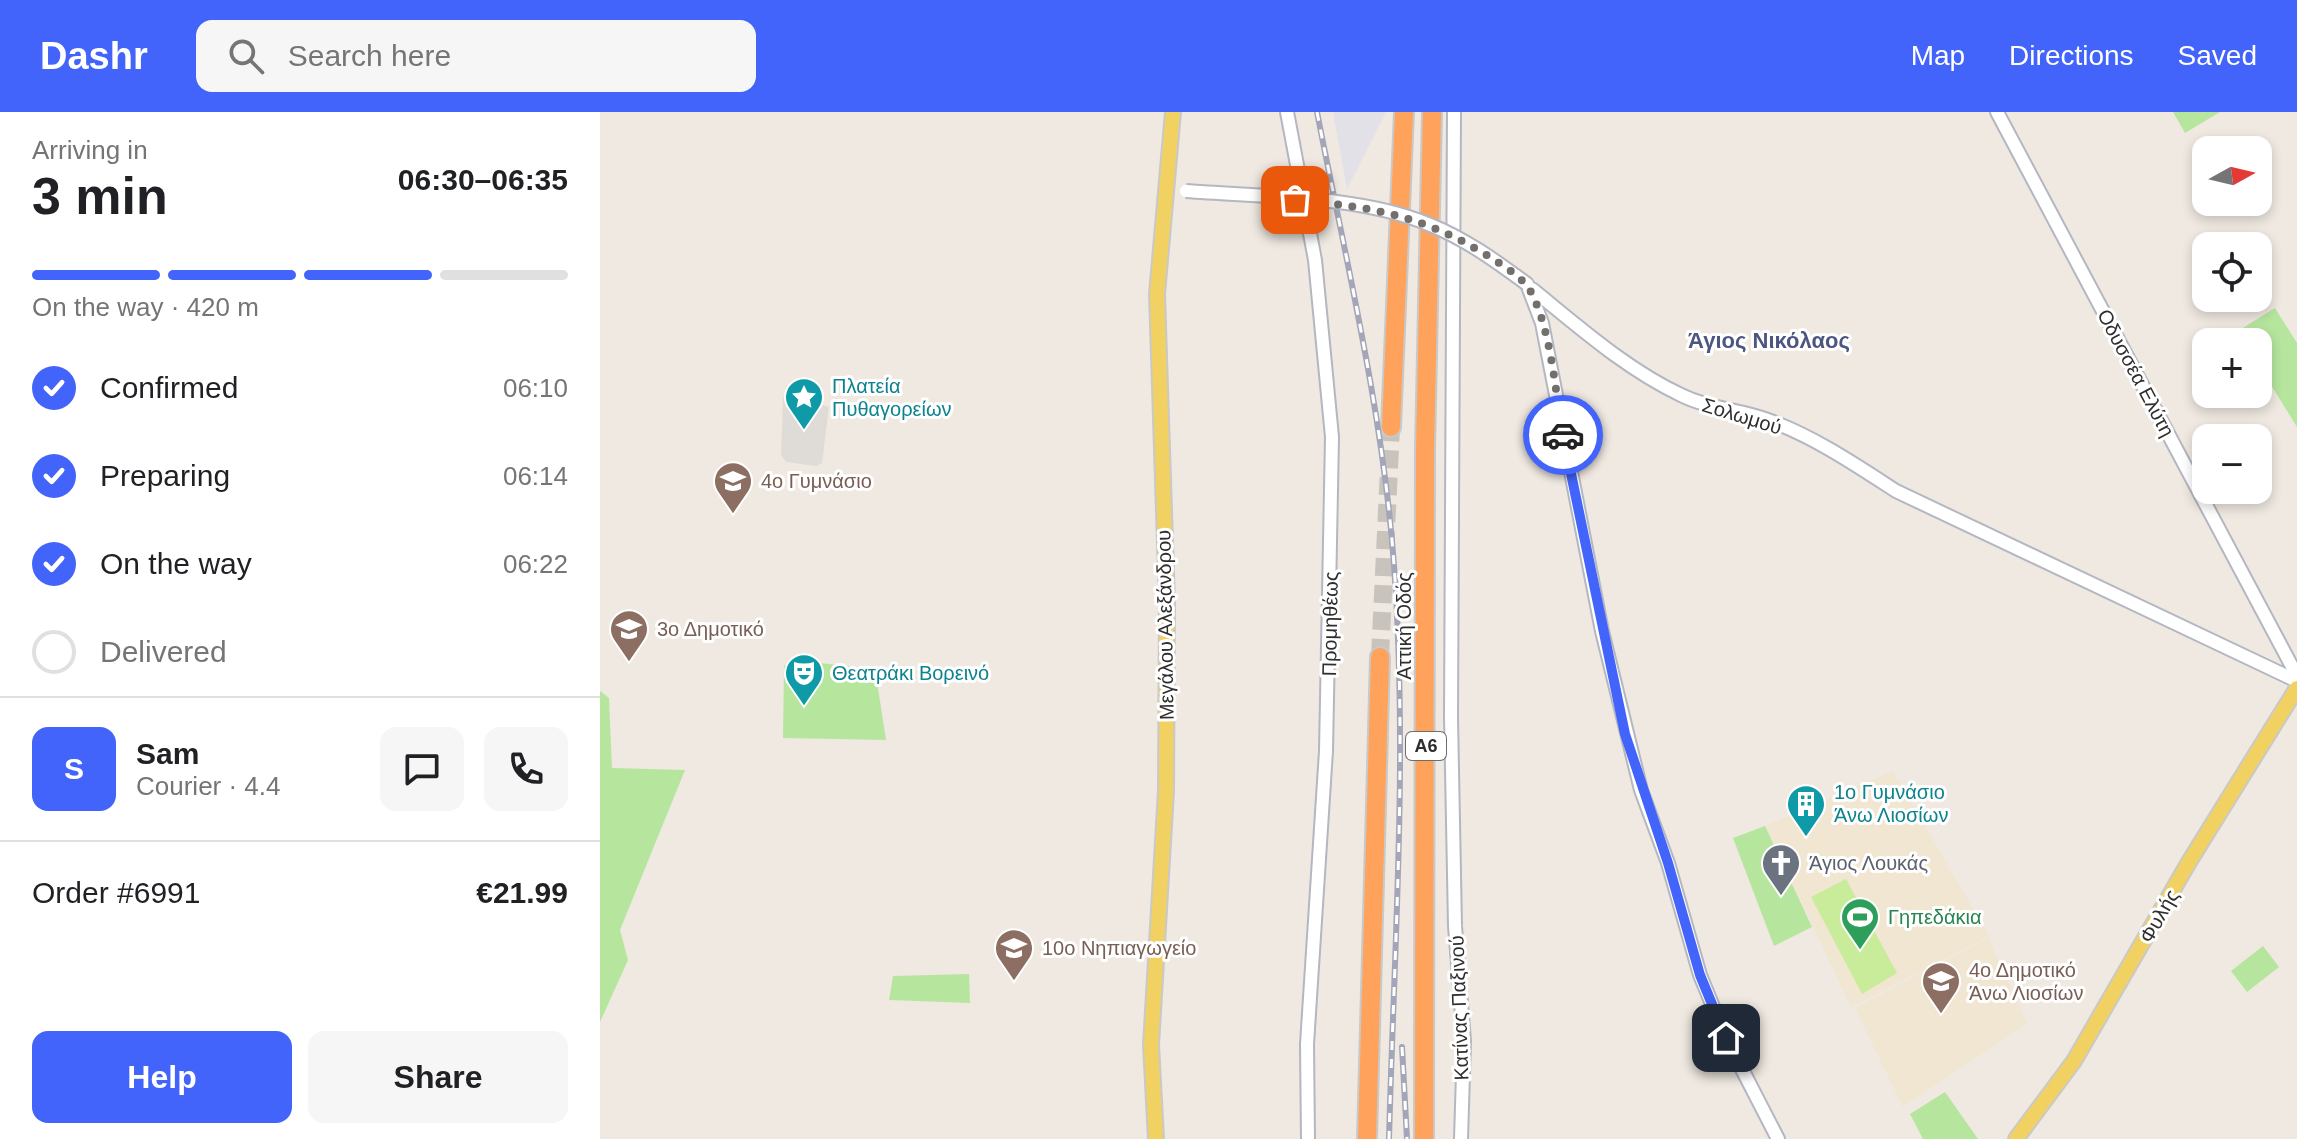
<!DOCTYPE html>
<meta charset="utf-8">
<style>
body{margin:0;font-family:Arial,sans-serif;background:#f6f6f6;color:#202124;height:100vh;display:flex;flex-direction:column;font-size:30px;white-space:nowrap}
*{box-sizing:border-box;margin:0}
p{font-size:26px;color:#757577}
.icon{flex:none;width:44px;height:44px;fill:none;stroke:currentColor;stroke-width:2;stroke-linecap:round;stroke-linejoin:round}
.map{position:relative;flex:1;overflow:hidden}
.details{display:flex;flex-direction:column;background:#fff;width:600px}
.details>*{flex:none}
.needle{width:52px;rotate:82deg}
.buttons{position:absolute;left:1592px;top:24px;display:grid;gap:16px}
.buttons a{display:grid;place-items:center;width:80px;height:80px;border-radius:16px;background:#fff;box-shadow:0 4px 12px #0003;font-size:40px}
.pin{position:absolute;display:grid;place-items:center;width:68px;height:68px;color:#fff;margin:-34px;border-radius:16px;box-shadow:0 4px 12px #0006}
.courier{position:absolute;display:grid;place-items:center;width:80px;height:80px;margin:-40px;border:6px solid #4264fb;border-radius:50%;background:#fff;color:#222;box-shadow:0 2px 10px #0007}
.overview em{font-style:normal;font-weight:700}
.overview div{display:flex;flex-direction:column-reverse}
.overview{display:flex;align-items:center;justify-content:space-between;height:136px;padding:0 32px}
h1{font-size:52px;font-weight:700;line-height:60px}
.bar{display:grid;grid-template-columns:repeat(4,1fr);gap:12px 8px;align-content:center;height:96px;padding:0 32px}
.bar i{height:10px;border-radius:6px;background:#e0e0e0}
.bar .on{background:#4264fb}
.bar p{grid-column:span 4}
.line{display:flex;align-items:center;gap:20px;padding:0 32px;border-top:2px solid #e0e0e0}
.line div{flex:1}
.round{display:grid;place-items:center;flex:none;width:84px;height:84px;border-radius:16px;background:#f6f6f6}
ol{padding:0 32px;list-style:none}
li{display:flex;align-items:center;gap:24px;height:88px}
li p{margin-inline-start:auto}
li .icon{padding:8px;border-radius:50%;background:#4264fb;color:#fff;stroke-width:4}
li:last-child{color:#757577}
li i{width:44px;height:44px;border:4px solid #e0e0e0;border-radius:50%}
.action{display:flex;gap:16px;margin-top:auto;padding:16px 32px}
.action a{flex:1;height:92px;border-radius:16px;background:#4264fb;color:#fff;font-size:32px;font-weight:700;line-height:92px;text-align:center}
.action a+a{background:#f6f6f6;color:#202124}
header{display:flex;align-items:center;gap:48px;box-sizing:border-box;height:112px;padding:0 40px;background:#4264fb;color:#fff}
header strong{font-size:38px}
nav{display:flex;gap:44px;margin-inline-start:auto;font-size:28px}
.search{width:560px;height:72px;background:#f6f6f6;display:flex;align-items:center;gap:20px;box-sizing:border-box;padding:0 28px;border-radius:16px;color:#757577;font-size:30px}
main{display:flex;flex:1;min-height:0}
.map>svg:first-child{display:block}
.industrial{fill:#e3e1e8}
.education{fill:#f0e6d1}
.green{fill:#b6e59e}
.pitch{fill:#c9ec9a}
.plaza{fill:#dfdcd8}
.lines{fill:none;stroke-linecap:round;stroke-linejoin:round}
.highway-tunnel{stroke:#c8c4bd;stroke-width:18;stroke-dasharray:18 9;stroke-linecap:butt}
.minor-casing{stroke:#b4b7c1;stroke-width:16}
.major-casing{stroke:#c9c9c9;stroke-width:18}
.highway-casing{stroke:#c9c9c9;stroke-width:22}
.minor{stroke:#fff;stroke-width:12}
.major{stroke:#f2d163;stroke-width:14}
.highway{stroke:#ffa35c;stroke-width:18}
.rail-casing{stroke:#a3a6b8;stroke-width:6}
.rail{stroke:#fff;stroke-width:3;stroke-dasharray:9;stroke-linecap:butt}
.minor-bridge-casing{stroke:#b4b7c1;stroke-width:16;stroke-linecap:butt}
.minor-bridge{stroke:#fff;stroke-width:12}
.done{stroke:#726f6d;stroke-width:8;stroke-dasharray:0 14.4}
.route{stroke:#4264fb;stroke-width:10}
.labels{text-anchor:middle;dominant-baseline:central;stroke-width:6;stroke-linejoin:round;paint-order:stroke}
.shield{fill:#fff;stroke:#6d6d6d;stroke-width:2}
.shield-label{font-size:18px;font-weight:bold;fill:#2e2e2e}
.street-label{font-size:20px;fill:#2e2e2e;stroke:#fff}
.culture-label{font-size:20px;fill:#0d838f;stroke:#fff;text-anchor:start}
.education-label{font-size:20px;fill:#785e54;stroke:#fff;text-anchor:start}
.worship-label{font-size:20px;fill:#5b616d;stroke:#fff;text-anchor:start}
.leisure-label{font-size:20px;fill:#27864d;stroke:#fff;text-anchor:start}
.neighbourhood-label{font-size:22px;font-weight:bold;fill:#4d5680;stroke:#fff}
</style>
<header>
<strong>Dashr</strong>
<div class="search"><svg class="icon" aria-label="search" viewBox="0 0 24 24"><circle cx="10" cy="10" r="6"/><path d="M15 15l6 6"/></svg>Search here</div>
<nav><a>Map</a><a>Directions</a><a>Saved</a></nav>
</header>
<main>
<section class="details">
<div class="overview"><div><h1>3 min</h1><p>Arriving in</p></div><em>06:30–06:35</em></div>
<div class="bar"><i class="on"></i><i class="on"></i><i class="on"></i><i></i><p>On the way · 420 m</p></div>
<ol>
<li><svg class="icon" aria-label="check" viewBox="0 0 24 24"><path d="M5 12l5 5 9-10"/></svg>Confirmed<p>06:10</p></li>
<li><svg class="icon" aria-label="check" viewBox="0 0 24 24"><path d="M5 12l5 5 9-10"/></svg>Preparing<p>06:14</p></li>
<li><svg class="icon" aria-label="check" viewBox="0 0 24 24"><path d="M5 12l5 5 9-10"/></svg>On the way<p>06:22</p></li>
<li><i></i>Delivered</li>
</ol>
<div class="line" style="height:144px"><b class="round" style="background:#4264fb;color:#fff">S</b><div><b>Sam</b><p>Courier · 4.4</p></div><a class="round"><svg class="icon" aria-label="chat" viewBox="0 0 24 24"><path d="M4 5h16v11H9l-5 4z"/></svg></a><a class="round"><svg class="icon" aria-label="phone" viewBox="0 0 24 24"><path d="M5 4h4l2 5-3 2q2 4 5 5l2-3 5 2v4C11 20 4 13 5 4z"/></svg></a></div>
<div class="line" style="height:104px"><div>Order #6991</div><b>€21.99</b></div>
<div class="action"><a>Help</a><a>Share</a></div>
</section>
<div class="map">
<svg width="1697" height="1027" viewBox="0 0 1697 1027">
<rect width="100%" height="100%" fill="#efe9e1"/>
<path class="industrial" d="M733,0H786L747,77Z"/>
<path class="education" d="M1293,659L1389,824L1251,895L1165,714Z
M1388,826L1427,911L1303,995L1255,896Z"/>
<path class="green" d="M1573,0H1620L1585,21Z
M1675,196L1697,231V315L1658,252V230H1645L1638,219Z
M192,548L275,557L286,628L183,626L184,554Z
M0,579L9,586L12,656L85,658L20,818L28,848L0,910Z
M1165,714L1212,815L1174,834L1133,726Z
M1663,834L1679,855L1647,880L1631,859Z
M369,862L370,891L289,888L293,864Z
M1345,980L1378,1027H1323L1310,1002Z"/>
<path class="pitch" d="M1246,767L1297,861L1262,882L1211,785Z"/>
<path class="plaza" d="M189,284L229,295L222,351L216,354L186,350L181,343L183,285Z"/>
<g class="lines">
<path class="highway-tunnel" d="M780,545L791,315"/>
<g class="minor-casing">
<path id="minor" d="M687,0L715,148L732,325L726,639L707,932L708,1027
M854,0L851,605L855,814L864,929L861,1027
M1397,0L1697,564
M927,172L942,211L1002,519L1041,678L1068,751L1100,863L1126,926L1178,1027
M932,177C979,215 1026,257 1081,283C1109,297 1139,297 1168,308C1213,324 1256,353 1296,379L1697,569"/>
</g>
<g class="major-casing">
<path id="major" d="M556,1027L551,933L566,679L567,492L557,182L573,0
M1416,1027L1474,949L1589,750L1697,576"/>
</g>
<g class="highway-casing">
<path id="highway" d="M791,315L804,0
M767,1027L780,545
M824,1027L825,338L832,0"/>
</g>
<use href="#minor" class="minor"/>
<use href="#major" class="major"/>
<use href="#highway" class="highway"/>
<g class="rail-casing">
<path id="rail" d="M717,0C746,149 783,301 794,453C808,643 794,837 789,1027
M802,935L807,1027"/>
</g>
<use href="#rail" class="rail"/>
<g class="minor-bridge-casing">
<path id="minor-bridge" d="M586,79C662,85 758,83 828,112C864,126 896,149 927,172"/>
</g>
<use href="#minor-bridge" class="minor-bridge"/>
</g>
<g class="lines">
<path class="done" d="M695,88C769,94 824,104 888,144C905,155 925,166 933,184C952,225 955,279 963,323"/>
<path class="route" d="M963,323L1025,622L1068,751L1100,863L1126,926"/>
</g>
<defs>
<g id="sight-pin" transform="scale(2)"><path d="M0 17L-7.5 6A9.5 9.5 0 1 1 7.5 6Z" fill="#0f9aa8" stroke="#fff"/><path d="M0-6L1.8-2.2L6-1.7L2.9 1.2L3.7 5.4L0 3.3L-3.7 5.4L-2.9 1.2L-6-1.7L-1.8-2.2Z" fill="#fff"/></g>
<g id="school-pin" transform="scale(2)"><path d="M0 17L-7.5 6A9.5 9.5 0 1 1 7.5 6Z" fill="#8d6e63" stroke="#fff"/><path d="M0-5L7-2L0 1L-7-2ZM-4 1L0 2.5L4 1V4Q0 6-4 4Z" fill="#fff"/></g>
<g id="theatre-pin" transform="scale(2)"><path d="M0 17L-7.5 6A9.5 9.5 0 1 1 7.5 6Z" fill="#0f9aa8" stroke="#fff"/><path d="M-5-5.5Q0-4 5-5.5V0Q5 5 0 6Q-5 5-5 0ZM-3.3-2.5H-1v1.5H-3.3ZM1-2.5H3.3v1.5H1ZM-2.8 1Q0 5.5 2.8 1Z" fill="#fff"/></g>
<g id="building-pin" transform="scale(2)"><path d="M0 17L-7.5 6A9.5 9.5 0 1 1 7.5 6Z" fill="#0f9aa8" stroke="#fff"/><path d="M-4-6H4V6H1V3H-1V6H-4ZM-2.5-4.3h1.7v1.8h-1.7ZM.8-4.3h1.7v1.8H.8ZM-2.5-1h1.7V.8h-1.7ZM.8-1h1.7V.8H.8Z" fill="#fff"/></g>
<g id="church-pin" transform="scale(2)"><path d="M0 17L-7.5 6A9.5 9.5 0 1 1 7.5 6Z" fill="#6b7280" stroke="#fff"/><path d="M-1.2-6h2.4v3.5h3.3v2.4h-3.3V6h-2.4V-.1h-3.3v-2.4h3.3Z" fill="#fff"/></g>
<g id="stadium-pin" transform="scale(2)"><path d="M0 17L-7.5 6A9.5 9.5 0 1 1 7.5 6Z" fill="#2e9e5b" stroke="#fff"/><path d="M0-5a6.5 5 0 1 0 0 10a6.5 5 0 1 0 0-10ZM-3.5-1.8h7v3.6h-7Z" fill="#fff"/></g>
</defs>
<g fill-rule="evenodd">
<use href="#sight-pin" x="204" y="285"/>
<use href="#school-pin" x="133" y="369"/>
<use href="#school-pin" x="29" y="517"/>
<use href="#theatre-pin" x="204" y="561"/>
<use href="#building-pin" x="1206" y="692"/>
<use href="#church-pin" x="1181" y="751"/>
<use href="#stadium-pin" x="1260" y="805"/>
<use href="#school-pin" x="414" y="836"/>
<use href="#school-pin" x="1341" y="869"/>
</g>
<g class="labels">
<rect class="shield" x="806" y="620" width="40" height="28" rx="6"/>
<g class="shield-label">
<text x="826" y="634">Α6</text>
</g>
<g class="street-label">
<text transform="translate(1536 261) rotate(62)">Οδυσσέα Ελύτη</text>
<text transform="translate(1142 304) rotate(17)">Σολωμού</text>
<text transform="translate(730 512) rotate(-89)">Προμηθέως</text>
<text transform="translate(565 513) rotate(-91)">Μεγάλου Αλεξάνδρου</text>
<text transform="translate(804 514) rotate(-90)">Αττική Οδός</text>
<text transform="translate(1559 804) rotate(-60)">Φυλής</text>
<text transform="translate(859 896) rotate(-92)">Κατίνας Παξινού</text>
</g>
<g class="culture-label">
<text x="232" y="274">Πλατεία<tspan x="232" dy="23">Πυθαγορείων</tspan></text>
<text x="232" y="561">Θεατράκι Βορεινό</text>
<text x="1234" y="680">1ο Γυμνάσιο<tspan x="1234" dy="23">Άνω Λιοσίων</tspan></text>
</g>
<g class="education-label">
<text x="161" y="369">4ο Γυμνάσιο</text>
<text x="57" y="517">3ο Δημοτικό</text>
<text x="442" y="836">10ο Νηπιαγωγείο</text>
<text x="1369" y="858">4ο Δημοτικό<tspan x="1369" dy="23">Άνω Λιοσίων</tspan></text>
</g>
<g class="worship-label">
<text x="1209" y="751">Άγιος Λουκάς</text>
</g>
<g class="leisure-label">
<text x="1288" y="805">Γηπεδάκια</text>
</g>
<g class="neighbourhood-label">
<text x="1169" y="228">Άγιος Νικόλαος</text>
</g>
</g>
</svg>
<div class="buttons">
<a><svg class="needle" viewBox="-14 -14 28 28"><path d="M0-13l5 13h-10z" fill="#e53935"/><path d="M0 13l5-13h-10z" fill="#757577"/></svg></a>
<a><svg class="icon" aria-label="locate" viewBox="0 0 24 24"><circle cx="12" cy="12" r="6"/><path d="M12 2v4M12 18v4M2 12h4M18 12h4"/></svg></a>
<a>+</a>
<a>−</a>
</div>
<div class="pin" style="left:695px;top:88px;background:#ea580c"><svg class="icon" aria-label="bag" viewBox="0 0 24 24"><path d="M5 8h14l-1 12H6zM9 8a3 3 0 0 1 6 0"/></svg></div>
<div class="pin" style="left:1126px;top:926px;background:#1f2937"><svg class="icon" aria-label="home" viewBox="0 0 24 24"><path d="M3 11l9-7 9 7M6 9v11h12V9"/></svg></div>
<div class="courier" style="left:963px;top:323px"><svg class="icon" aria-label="car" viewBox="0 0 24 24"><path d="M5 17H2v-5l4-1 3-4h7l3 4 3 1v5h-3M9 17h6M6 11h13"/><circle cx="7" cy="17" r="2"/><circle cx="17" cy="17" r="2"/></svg></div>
</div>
</main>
